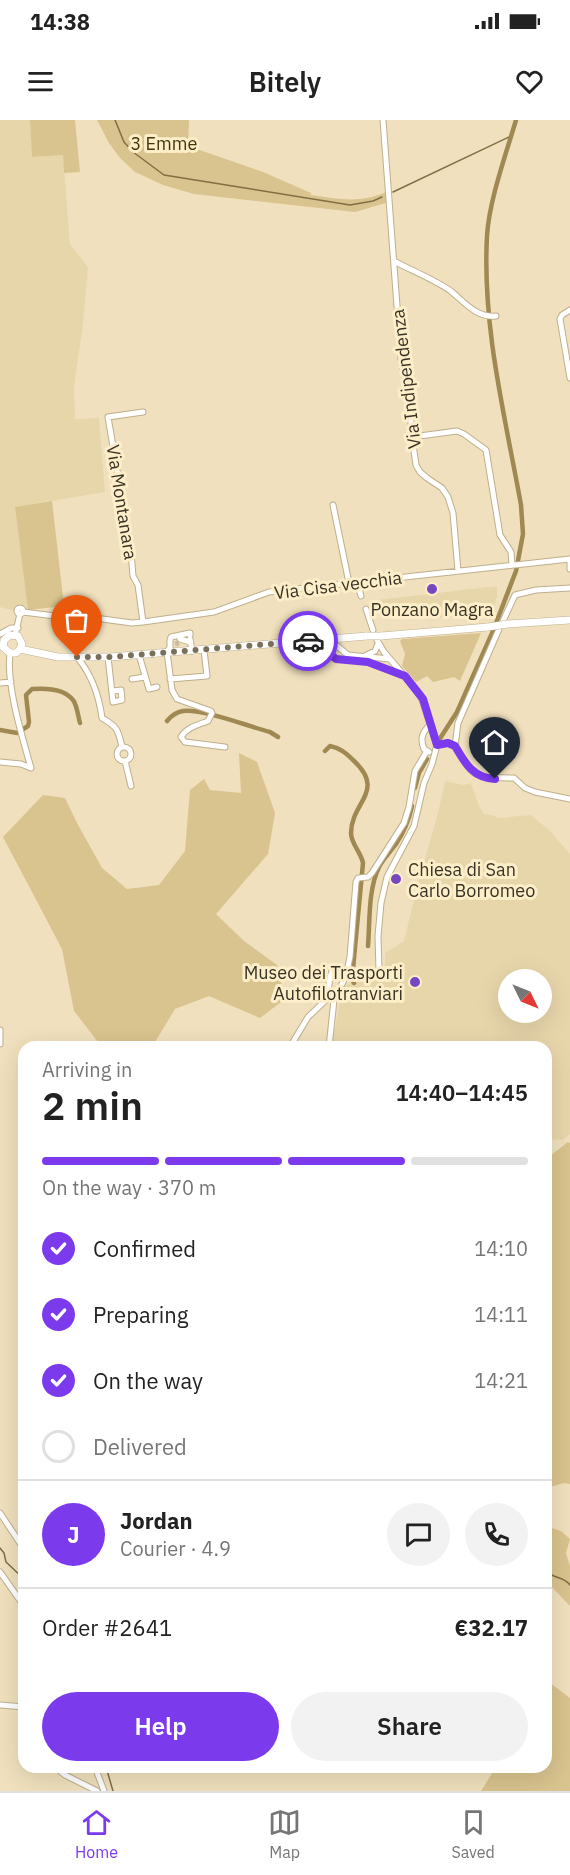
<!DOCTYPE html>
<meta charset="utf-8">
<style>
body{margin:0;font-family:"IBM Plex Sans",sans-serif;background:#f2f2f2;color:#222;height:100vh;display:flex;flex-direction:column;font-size:22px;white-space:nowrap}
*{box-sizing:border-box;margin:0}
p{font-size:20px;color:#767676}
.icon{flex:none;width:33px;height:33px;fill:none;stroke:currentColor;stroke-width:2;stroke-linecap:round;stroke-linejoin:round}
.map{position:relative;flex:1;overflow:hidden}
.details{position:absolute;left:18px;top:921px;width:534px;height:732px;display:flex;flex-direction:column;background:#fff;border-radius:18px;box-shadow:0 6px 24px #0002}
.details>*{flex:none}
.needle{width:39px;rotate:133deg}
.fabs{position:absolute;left:498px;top:849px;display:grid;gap:12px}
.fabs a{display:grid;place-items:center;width:54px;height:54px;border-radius:50%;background:#fff;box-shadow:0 6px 24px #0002;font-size:30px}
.pin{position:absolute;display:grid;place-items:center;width:51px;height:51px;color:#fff;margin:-62px -26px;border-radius:50% 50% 50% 0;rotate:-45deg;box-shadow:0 0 6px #0007}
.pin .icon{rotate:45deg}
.courier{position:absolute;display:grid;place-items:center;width:60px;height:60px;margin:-30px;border:4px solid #7c3aed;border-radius:50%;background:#fff;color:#222;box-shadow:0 2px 8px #0007}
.overview em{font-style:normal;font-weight:600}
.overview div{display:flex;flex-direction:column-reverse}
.overview{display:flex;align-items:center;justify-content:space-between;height:102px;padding:0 24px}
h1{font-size:39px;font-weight:600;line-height:45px}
.bar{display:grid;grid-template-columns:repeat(4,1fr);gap:9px 6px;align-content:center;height:72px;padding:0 24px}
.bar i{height:8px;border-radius:4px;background:#e0e0e0}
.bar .on{background:#7c3aed}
.bar p{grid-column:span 4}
.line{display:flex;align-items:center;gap:15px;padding:0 24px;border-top:2px solid #e0e0e0}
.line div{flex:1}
.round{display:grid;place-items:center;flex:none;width:63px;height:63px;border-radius:32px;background:#f2f2f2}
ol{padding:0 24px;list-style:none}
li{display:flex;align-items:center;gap:18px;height:66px}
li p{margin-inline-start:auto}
li .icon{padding:6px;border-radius:50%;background:#7c3aed;color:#fff;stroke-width:4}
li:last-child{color:#767676}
li i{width:33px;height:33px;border:3px solid #e0e0e0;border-radius:50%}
.action{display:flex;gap:12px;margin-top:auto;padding:12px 24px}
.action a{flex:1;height:69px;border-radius:36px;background:#7c3aed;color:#fff;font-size:24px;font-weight:600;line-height:69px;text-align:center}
.action a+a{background:#f2f2f2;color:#222}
.status{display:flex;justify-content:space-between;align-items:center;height:42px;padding:0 30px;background:#fff;direction:ltr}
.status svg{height:16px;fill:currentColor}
header{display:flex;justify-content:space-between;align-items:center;height:78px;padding:0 24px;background:#fff;font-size:27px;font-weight:600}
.dock{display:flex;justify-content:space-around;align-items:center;height:84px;border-top:2px solid #e0e0e0;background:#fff;font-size:16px;color:#767676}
.dock a{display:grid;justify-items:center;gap:3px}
.dock .on{color:#7c3aed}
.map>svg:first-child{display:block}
.built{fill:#e8d6ab;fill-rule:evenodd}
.green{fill:#d9c38e}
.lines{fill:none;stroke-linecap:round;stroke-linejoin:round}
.stream{stroke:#806e44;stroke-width:1.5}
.canal{stroke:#9f8852;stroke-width:4.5}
.minor-tunnel{stroke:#cbbd9f;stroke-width:5;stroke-dasharray:5 2.5;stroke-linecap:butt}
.minor-casing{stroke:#beaf8d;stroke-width:7}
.major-casing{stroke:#beaf8d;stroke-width:8}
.minor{stroke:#fff;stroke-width:5}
.major{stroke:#fff;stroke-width:7}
.major-bridge-casing{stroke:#beaf8d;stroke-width:8;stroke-linecap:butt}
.major-bridge{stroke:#fff;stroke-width:7}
.done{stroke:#79705a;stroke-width:6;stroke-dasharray:0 10.8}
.route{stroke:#7c3aed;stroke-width:8}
.poi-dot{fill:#7647c0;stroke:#fdeeca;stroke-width:2}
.labels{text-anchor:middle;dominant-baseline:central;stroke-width:6;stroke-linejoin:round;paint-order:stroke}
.park-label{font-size:18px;fill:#463507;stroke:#fdeeca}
.street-label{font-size:18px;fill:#393325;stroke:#fdeeca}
.poi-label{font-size:18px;fill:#393325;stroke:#fdeeca}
</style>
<div class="status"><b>14:38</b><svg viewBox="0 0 49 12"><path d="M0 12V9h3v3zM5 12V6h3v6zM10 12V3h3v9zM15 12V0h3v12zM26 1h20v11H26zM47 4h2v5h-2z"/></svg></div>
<header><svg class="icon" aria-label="menu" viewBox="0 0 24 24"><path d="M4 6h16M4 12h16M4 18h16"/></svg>Bitely<svg class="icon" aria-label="heart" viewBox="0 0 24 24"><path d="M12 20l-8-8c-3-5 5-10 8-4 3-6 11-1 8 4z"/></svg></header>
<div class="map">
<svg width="570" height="1671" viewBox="0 0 570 1671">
<rect width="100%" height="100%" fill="#f0e0bd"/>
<path class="built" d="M0,0H30L32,37L63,35L70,124L88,147L83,204L74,267L75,299L99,298L105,372L15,387L28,490L15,491L0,487Z
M497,466V476L493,492L434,498L431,494L400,497L397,489L371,490L369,481Z
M445,661L464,665L471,663L479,686L484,694L492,695L498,698L531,695L549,710L570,734V1014L563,1020L546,1019V927H332L340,878L346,865L358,857L361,847L375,848V850H385V833L404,821L418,763L438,693ZM508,860H542V892H508Z"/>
<path class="green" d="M30,0H75L80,52L64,53L63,35L32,37Z
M97,0H189L188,26L263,52L311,73V75C339,79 361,84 388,71L389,82L355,92L194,74L163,65L135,52L120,38L109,23Z
M52,381L64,486L28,490L15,387Z
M481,513L460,561L454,557L433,562L427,556L416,562L402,546L405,534L400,521L402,519Z
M239,633L257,642L275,693L268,734L216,794L244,821L277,845L285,879L260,898L209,876L175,889L152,927H102L74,891L62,829L3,717L43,675L65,678L77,703L102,748L127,769L159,765L185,731L190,670L204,659L210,670L241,673Z
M568,1022L570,1023V1364L564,1363L546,1368V1039Z
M546,1406L561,1411L570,1419L566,1433L570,1446V1486L546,1461Z
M546,1560L570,1578V1671H481L496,1647H546Z"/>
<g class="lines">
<path class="stream" d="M115,0L124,22L133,32L164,55L350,85L373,81L382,77
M393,72L511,16
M0,1428L4,1433L6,1442L24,1459
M546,1450C552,1459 564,1456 570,1465
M106,1647L113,1671"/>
<path class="canal" d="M167,601C171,596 176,592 183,591C205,589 247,606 270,612L278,617
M0,610L17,613L28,606L29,602L26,575L32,569C45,568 64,568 73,580C77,585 78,596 80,603
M439,620L457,592L493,511L516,451L523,414L521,385C505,296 482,207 487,116C489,81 506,34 516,0
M325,631L330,626C340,628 346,633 353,640C387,671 351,682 351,713C351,724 361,732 363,743L352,859L354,863
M415,668L419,653L427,639
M368,826C370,800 368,770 379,747C383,739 390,732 396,724C404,712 409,700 412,686"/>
<path class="minor-tunnel" d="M175,524L179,523"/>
<g class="minor-casing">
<path id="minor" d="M383,0L401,239L411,292V311L415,338L416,345L420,352L427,358L442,368L448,377L453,393L458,451
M394,141C410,150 438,161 452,172C465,183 477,198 496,196
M570,190L562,195L560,199L570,258
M412,317L457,311L464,314L486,330L500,415L511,432L512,445
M333,385L349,463
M570,439V449
M357,462L361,476
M17 491a3 3 0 1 1 6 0a3 3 0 1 1-6 0Z
M366,489L373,510
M23,492L63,497L74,502L84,499L95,498L132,503L143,502L214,492L269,472L570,439
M503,501L515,475L536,470L570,468
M143,502L138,465L133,456L131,433L108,297L143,292
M0,514L11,508H18
M15,515L20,494
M180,519L190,522
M190,519L192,531
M170,520V527L167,532L172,570L177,579L211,591L212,593L208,601C198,605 187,607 181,617L185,622L225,627
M170,520L171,517L190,513V515
M330,520L348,535L390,539
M377,520L384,532L420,574L437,625L448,623L455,626C475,662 476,657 514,658L525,668L535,672L570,679
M314,521L336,539L368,542L403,556
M139,535L149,569L157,567
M365,536L375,531L378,524
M77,537C92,555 99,575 102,598C118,607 118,610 122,627
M108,537L113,582L122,580L121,570L113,571
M132,559L145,557
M170,559L207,556L204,530
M0,563L11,562
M455,626L458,603L499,509
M117 634a7 7 0 1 1 14 0a7 7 0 1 1-14 0Z
M429,632L424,629C420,619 422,613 429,606
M125,641L131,666
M0,642L21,644L31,648C22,616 6,565 10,533
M379,850L378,816L381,783L387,757L414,706L424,663L432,644L437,625
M0,910V924
M290,927L308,897L327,879L330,857L332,851L338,848L347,851
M329,927L334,880L346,856L350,837L356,762L358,758L368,757L372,753L404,703L409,687L415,651L427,631
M0,1393L24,1429
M0,1452L24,1486
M0,1585L24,1587
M55,1647L65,1655L97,1671
M95,1647L104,1671"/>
</g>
<g class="major-casing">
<path id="major" d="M507,504L570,500
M381,516L488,507
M20,529L22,524L18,516L10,515L4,520L3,527L10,533H16L20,529L58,537H110L367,516"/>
</g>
<use href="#minor" class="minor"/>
<use href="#major" class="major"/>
<g class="major-bridge-casing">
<path id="major-bridge" d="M488,507L507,504
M367,516H381"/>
</g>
<use href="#major-bridge" class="major-bridge"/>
</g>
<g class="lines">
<path class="done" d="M77,537H110L308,521"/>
<path class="route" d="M308,521H314L336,539L368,542L405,556L423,579L437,625L448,623L455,626C465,643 473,658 495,659"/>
</g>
<g class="poi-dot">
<circle cx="432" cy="469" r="6"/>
<circle cx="396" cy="759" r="6"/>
<circle cx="415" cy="862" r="6"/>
</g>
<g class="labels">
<g class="park-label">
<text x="164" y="23">3 Emme</text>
</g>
<g class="street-label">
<text transform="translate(406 259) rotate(-97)">Via Indipendenza</text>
<text transform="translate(122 382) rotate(81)">Via Montanara</text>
<text transform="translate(338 465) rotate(-7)">Via Cisa vecchia</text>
</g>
<g class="poi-label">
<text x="432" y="489">Ponzano Magra</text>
<text x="408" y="749" text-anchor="start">Chiesa di San<tspan x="408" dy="21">Carlo Borromeo</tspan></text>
<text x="403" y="852" text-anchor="end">Museo dei Trasporti<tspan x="403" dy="21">Autofilotranviari</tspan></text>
</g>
</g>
</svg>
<div class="fabs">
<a><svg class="needle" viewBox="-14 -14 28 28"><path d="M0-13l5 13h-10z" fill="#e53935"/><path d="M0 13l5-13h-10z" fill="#767676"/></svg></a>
</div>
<div class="pin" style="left:77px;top:537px;background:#ea580c"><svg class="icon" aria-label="bag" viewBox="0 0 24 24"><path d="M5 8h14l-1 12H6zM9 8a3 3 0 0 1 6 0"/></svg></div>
<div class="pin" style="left:495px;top:659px;background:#1f2937"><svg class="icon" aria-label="home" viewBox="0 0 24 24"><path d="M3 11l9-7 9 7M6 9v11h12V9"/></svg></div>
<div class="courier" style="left:308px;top:521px"><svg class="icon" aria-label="car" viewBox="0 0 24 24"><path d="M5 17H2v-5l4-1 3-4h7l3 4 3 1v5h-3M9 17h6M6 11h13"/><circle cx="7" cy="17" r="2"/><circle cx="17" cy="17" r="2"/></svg></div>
<section class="details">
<div class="overview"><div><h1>2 min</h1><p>Arriving in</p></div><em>14:40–14:45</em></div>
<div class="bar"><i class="on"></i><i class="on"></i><i class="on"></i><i></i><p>On the way · 370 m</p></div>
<ol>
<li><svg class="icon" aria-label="check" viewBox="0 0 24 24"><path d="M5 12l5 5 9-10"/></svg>Confirmed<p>14:10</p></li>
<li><svg class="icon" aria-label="check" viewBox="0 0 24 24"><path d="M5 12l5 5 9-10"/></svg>Preparing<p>14:11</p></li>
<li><svg class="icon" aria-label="check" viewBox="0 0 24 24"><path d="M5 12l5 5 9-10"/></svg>On the way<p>14:21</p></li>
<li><i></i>Delivered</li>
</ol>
<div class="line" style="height:108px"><b class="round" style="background:#7c3aed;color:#fff">J</b><div><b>Jordan</b><p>Courier · 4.9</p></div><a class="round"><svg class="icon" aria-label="chat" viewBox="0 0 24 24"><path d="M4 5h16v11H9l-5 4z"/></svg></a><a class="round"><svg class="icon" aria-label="phone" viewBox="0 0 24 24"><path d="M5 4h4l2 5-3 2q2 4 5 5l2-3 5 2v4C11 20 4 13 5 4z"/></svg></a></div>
<div class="line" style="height:78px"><div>Order #2641</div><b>€32.17</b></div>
<div class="action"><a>Help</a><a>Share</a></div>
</section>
</div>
<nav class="dock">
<a class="on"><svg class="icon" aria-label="home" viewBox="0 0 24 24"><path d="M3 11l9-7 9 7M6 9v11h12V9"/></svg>Home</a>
<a><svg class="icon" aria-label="map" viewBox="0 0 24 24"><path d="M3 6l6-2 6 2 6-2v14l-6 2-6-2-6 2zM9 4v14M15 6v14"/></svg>Map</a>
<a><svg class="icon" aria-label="saved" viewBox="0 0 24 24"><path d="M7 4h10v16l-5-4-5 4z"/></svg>Saved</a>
</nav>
